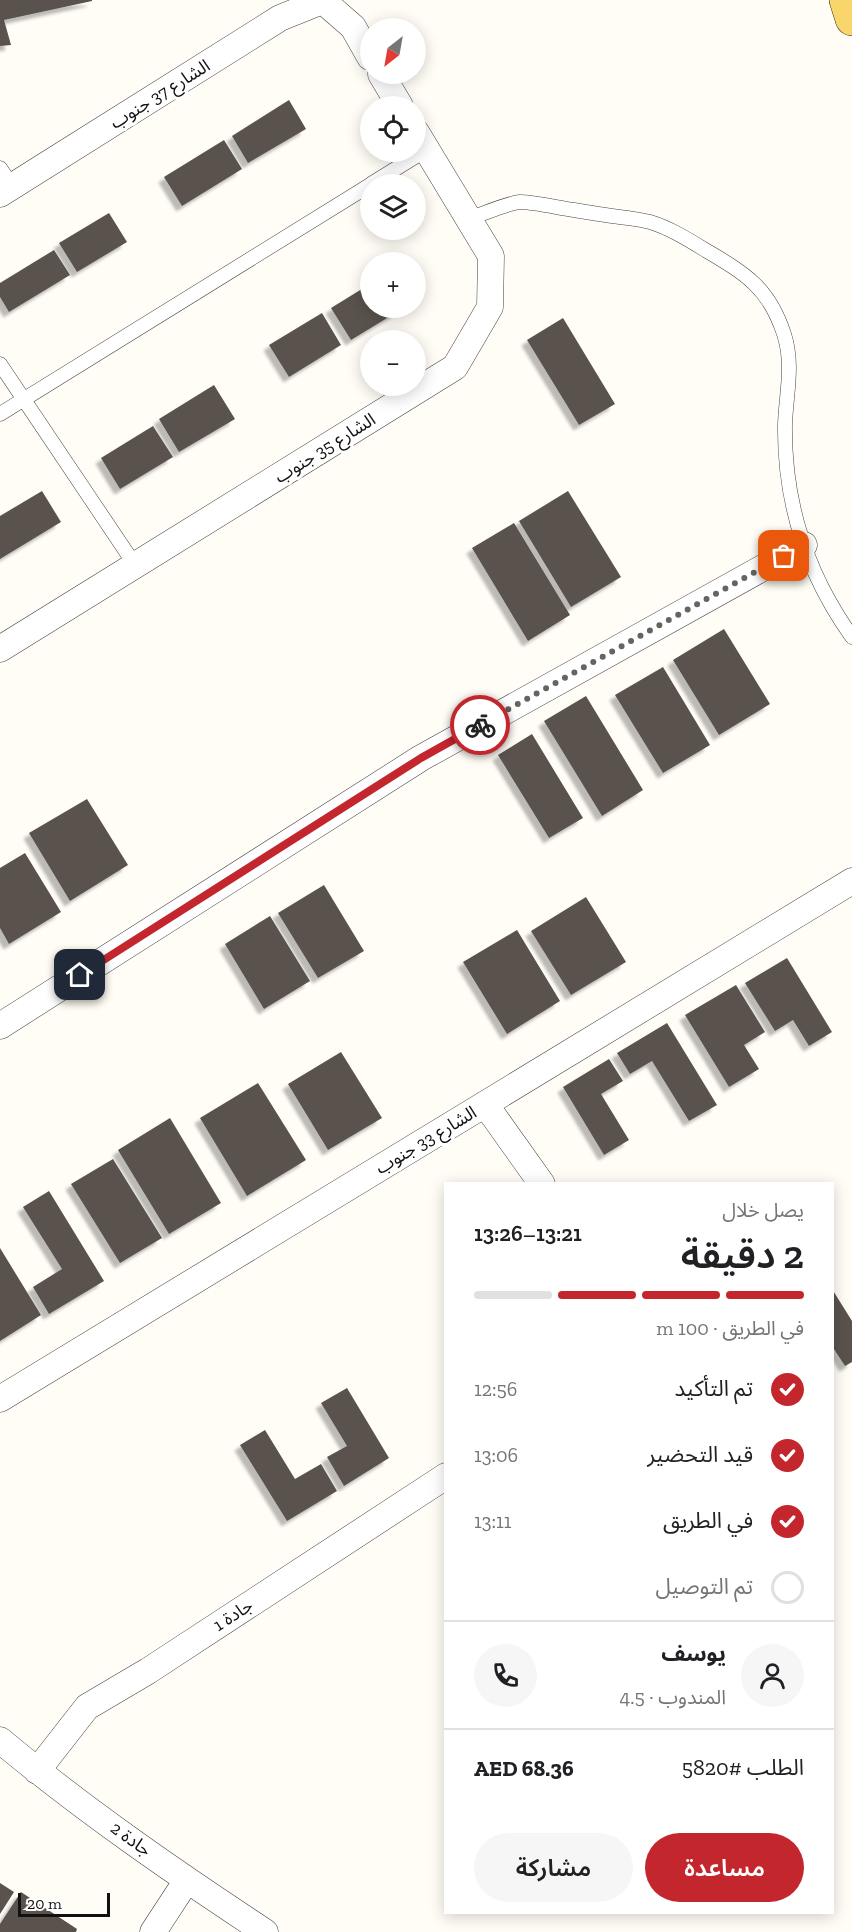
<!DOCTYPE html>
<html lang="ar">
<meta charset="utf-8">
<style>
body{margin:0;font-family:"Zilla Slab","Noto Sans Arabic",serif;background:#f6f6f6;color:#202124;direction:rtl;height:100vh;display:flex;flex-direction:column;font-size:22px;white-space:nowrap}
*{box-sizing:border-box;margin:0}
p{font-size:20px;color:#757577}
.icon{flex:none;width:33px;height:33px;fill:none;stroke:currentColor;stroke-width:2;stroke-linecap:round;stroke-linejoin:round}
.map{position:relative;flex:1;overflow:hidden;direction:ltr}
.panel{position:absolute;left:444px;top:1182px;width:390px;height:732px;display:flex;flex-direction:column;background:#fff;border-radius:0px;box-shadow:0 3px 15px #0003;direction:rtl}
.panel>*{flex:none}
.needle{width:39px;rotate:211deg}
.tools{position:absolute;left:360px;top:18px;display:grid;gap:12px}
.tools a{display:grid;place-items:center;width:66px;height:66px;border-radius:50%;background:#fff;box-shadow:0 3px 15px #0003;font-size:30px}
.scale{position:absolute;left:18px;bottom:15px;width:92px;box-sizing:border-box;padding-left:6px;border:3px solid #111;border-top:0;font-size:16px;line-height:21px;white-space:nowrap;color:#111;-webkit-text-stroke:4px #fff;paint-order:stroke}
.pin{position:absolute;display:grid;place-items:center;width:51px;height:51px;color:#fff;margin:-26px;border-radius:12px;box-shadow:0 3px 9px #0006}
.courier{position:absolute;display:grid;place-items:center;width:60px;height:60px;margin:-30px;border:4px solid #c4262e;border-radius:50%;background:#fff;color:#222;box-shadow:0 2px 8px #0007}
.headline em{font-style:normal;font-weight:600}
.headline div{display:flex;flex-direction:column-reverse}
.headline{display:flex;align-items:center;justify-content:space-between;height:102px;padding:0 30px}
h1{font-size:39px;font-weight:600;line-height:45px}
.bar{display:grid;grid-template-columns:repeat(4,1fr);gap:9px 6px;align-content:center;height:72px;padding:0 30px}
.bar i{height:8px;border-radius:4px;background:#e0e0e0}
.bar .on{background:#c4262e}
.bar p{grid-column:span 4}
.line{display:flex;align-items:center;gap:15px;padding:0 30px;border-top:2px solid #e0e0e0}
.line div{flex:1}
.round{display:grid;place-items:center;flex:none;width:63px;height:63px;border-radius:32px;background:#f6f6f6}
ol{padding:0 30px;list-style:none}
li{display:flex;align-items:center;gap:18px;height:66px}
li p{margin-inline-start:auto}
li .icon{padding:6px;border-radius:50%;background:#c4262e;color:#fff;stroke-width:4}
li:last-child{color:#757577}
li i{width:33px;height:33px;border:3px solid #e0e0e0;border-radius:50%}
.primary-button{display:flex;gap:12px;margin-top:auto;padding:12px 30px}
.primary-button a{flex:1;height:69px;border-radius:36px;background:#c4262e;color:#fff;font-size:24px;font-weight:600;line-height:69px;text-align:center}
.primary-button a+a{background:#f6f6f6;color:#202124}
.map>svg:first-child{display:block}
.building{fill:#5a524d;filter:url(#shadow)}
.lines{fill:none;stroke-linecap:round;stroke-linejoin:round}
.lane-casing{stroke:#444;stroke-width:15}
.street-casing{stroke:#444;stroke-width:27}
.primary-casing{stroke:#222;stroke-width:34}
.lane{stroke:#fff;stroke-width:14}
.street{stroke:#fff;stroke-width:26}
.primary{stroke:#f9d66b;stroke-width:33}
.done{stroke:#646461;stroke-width:6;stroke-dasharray:0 10.8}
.route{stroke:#c4262e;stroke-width:8}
.labels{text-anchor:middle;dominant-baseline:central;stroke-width:6;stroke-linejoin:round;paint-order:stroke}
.street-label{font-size:18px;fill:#111;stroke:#fff}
</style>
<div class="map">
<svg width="852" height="1932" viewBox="0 0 852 1932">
<defs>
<filter id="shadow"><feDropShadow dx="-5.5" dy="5.5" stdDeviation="1.5" flood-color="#0004"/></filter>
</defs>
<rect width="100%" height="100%" fill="#fffdf5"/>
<path class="building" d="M0,0H92V1L4,20L11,45L0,46Z
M289,100L306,129L248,163L232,136Z
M224,140L242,169L182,206L164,177Z
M109,213L127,242L77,272L59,243Z
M54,250L70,275L9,312L0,297V283Z
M370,284V308H395L397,312L351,340L331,308Z
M322,313L341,345L289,377L269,345Z
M563,318L615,404L579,425L527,340Z
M214,385L235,419L179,452L159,419Z
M153,426L173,457L120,489L101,458Z
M42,491L61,522L0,559V516Z
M568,491L621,577L571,607L519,521Z
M514,523L570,615L528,641L472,548Z
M724,629L770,704L719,735L673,660Z
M663,667L710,745L663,773L615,695Z
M586,696L643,790L602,816L544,721Z
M532,734L583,818L549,838L498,755Z
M87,799L128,865L70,901L29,833Z
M25,853L61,912L9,944L0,928V868Z
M324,885L364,951L318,978L278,913Z
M586,897L626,962L571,995L531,931Z
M270,916L310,981L264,1009L225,944Z
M517,930L560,1001L507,1034L463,962Z
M787,958L832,1032L809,1046L793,1020L775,1031L745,983Z
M736,985L765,1032L744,1045L759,1069L729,1087L685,1015Z
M667,1023L717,1105L689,1121L652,1061L630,1074L617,1053Z
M341,1052L382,1118L328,1150L288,1084Z
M609,1059L623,1081L601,1094L629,1140L604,1155L563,1087Z
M258,1083L306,1160L247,1196L200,1118Z
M170,1118L221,1203L169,1234L118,1150Z
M113,1159L162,1238L120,1263L71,1184Z
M49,1191L104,1281L49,1314L33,1287L62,1269L23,1207Z
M0,1248L41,1315L0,1341Z
M832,1289L852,1321V1362L845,1366L832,1346Z
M347,1388L389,1458L344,1486L327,1457L347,1446L321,1403Z
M265,1430L295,1479L321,1464L337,1491L287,1521L240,1445Z
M0,1883L14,1892L0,1914Z
M21,1892L77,1929L76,1932H0V1924Z"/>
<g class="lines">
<g class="lane-casing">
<path id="lane" d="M0,168L12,186
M371,184L426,150
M468,219C481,215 507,203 520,202C534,202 559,208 574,210C592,213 610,216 628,218C635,219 643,220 650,222C670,228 689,240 707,251C746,274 769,288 784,334C794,365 786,394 785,425C784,502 807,574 852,637
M0,364L135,565
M0,414L370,185"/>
</g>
<g class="street-casing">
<path id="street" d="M322,0L353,27L370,57
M381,74L400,106
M0,194L280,18L322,1
M0,649L455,367L490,307L491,256L416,132
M0,1026L421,758L804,545
M485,1104L542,1184
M0,1399L852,881
M0,1740C84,1810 174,1872 265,1932
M37,1771L87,1707L148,1671L446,1476
M153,1932L187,1880"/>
</g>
<g class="primary-casing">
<path id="primary" d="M846,0L852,19"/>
</g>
<use href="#lane" class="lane"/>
<use href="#street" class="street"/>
<use href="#primary" class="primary"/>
</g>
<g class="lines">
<path class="done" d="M480,725L784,556"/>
<path class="route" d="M80,975L421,758L480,725"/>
</g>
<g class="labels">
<g class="street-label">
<text transform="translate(160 94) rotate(-32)">الشارع 37 جنوب</text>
<text transform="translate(325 448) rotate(-32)">الشارع 35 جنوب</text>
<text transform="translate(426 1140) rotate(-31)">الشارع 33 جنوب</text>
<text transform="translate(233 1615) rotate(-33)">جادة 1</text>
<text transform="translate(131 1839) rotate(36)">جادة 2</text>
</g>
</g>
</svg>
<div class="tools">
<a><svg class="needle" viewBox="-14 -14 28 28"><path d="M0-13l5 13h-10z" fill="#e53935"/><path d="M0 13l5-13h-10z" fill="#757577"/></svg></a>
<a><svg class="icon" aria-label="locate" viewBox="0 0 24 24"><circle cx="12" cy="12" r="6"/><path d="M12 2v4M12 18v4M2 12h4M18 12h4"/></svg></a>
<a><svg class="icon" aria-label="layers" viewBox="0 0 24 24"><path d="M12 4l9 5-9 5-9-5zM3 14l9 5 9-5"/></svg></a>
<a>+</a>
<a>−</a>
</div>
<div class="scale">20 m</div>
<div class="pin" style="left:784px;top:556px;background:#ea580c"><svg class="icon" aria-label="bag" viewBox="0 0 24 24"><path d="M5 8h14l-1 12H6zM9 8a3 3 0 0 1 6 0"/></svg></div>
<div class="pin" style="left:80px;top:975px;background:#1f2937"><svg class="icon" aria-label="home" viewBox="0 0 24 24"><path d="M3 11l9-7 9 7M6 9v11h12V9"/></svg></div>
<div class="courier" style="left:480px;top:725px"><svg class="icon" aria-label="bike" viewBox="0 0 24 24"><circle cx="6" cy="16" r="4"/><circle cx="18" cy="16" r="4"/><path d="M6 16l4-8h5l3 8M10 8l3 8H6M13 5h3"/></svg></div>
<section class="panel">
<div class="headline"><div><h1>2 دقيقة</h1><p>يصل خلال</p></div><em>13:21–13:26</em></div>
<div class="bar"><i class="on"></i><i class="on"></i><i class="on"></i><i></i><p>في الطريق · 100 m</p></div>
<ol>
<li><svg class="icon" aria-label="check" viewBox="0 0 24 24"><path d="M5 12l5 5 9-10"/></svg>تم التأكيد<p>12:56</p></li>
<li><svg class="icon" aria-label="check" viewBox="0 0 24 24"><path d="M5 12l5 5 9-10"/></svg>قيد التحضير<p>13:06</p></li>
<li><svg class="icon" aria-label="check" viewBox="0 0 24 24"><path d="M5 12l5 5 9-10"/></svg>في الطريق<p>13:11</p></li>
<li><i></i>تم التوصيل</li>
</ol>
<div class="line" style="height:108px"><a class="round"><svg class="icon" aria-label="person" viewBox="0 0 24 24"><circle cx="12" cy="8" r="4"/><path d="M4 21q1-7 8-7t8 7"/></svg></a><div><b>يوسف</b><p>المندوب · 4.5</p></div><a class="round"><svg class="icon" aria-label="phone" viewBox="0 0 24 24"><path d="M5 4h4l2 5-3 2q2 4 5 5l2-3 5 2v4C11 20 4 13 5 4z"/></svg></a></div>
<div class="line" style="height:78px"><div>الطلب #5820</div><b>AED 68.36</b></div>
<div class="primary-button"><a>مساعدة</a><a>مشاركة</a></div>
</section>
</div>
